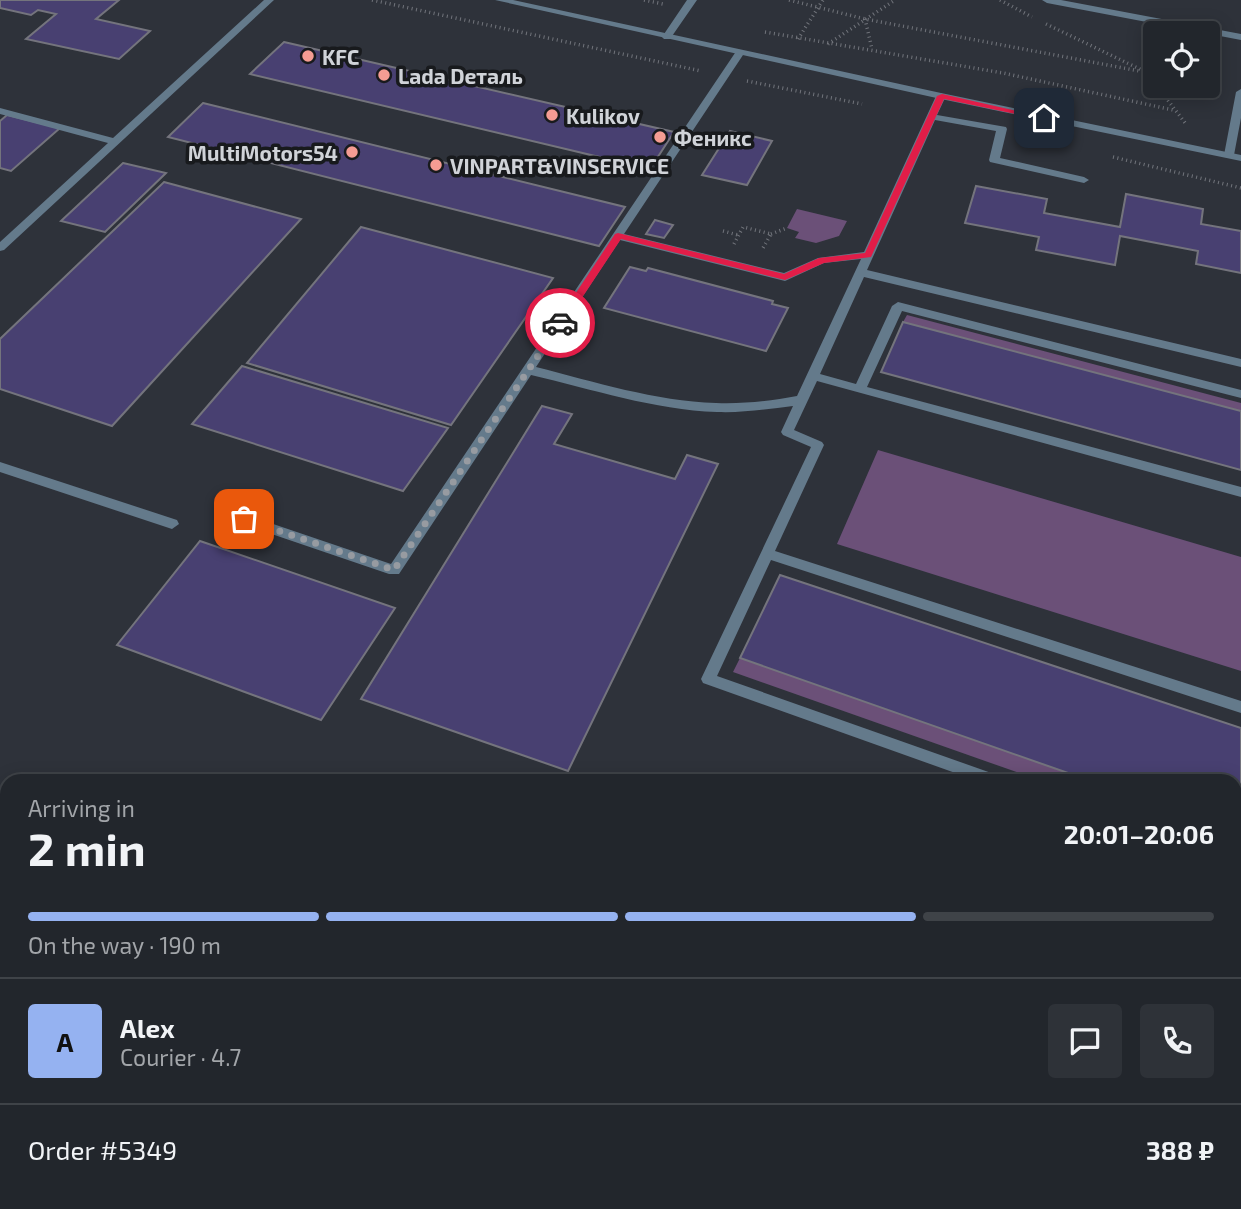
<!DOCTYPE html>
<meta charset="utf-8">
<style>
body{margin:0;font-family:"Exo 2",sans-serif;background:#2e3238;color:#f1f3f6;height:100vh;display:flex;flex-direction:column;font-size:26px;white-space:nowrap}
*{box-sizing:border-box;margin:0}
p{font-size:23px;color:#a2a5a9}
.icon{flex:none;width:38px;height:38px;fill:none;stroke:currentColor;stroke-width:2;stroke-linecap:round;stroke-linejoin:round}
.map{position:relative;flex:1;overflow:hidden}
.details{position:absolute;left:0px;top:774px;width:1242px;height:436px;display:flex;flex-direction:column;background:#22262c;border-radius:21px 21px 0 0;box-shadow:0 4px 18px #0003,0 0 0 2px #3f4348}
.details>*{flex:none}
.controls{position:absolute;left:1143px;top:21px;display:grid;gap:14px}
.controls a{display:grid;place-items:center;width:77px;height:77px;border-radius:7px;background:#22262c;box-shadow:0 4px 18px #0003,0 0 0 2px #3f4348;font-size:35px}
.pin{position:absolute;display:grid;place-items:center;width:60px;height:60px;color:#fff;margin:-30px;border-radius:14px;box-shadow:0 4px 10px #0006}
.courier{position:absolute;display:grid;place-items:center;width:70px;height:70px;margin:-35px;border:5px solid #e11d48;border-radius:50%;background:#fff;color:#222;box-shadow:0 2px 9px #0007}
.summary em{font-style:normal;font-weight:700}
.summary div{display:flex;flex-direction:column-reverse}
.summary{display:flex;align-items:center;justify-content:space-between;height:119px;padding:0 28px}
h1{font-size:46px;font-weight:700;line-height:52px}
.bar{display:grid;grid-template-columns:repeat(4,1fr);gap:10px 7px;align-content:center;height:84px;padding:0 28px}
.bar i{height:9px;border-radius:5px;background:#3f4348}
.bar .selected{background:#95b2f1}
.bar p{grid-column:span 4}
.line{display:flex;align-items:center;gap:18px;padding:0 28px;border-top:2px solid #3f4348}
.line div{flex:1}
.round{display:grid;place-items:center;flex:none;width:74px;height:74px;border-radius:7px;background:#2e3238}
.map>svg:first-child{display:block}
.green{fill:#6b5078}
.building{fill:#484071;stroke:#74747d;stroke-width:2}
.lines{fill:none;stroke-linecap:round;stroke-linejoin:round}
.path-far1{stroke:#72757c;stroke-width:3.5;stroke-dasharray:1 3.5;stroke-linecap:butt}
.path{stroke:#72757c;stroke-width:5;stroke-dasharray:2 6;stroke-linecap:butt}
.service{fill:#647a8b;fill-rule:evenodd}
.minor{fill:#647a8b;fill-rule:evenodd}
.route{fill:#e11d48}
.done{stroke:#979ba1;stroke-width:7;stroke-dasharray:0 12.6}
.poi-dot{fill:#f59c93;stroke:#181a1d;stroke-width:2.5}
.labels{text-anchor:middle;dominant-baseline:central;stroke-width:7;stroke-linejoin:round;paint-order:stroke}
.far-poi-label{font-size:21px;font-weight:bold;fill:#d0d3d8;stroke:#181a1d;text-anchor:start}
</style>
<div class="map">
<svg width="1241" height="1209" viewBox="0 0 1241 1209">
<rect width="100%" height="100%" fill="#2e323a"/>
<path class="green" d="M797,209L847,221L839,236L816,243L795,238L799,232L787,228Z
M907,315L1241,403V411L903,322Z
M878,450L1241,557V671L837,544Z
M740,658L1088,780H1039L733,672Z"/>
<path class="building" d="M0,0H119L96,19L150,31L119,59L26,39L56,14L38,10L31,15L0,8Z
M284,42L674,132L650,169L250,74Z
M203,103L625,207L599,246L168,137Z
M7,115L60,128L11,171L0,168V121Z
M730,131L772,141L747,185L702,175Z
M123,163L166,173L105,232L61,221Z
M164,182L301,219L112,426L0,389V339Z
M976,186L1047,199L1044,213L1120,227L1126,194L1203,209L1201,224L1241,231V273L1196,264L1198,251L1120,236L1115,265L1036,250L1039,237L965,223Z
M655,220L673,225L664,238L646,234Z
M361,227L553,278L451,425L247,363Z
M630,267L646,271L648,268L773,301L772,304L788,308L766,351L604,308Z
M903,322L1241,411V470L881,372Z
M242,366L448,428L403,491L192,424Z
M542,406L572,414L554,444L675,479L687,455L718,464L568,771L361,699Z
M200,541L395,608L321,720L117,645Z
M780,575L1241,728V834L1236,832V780H1088L740,658Z
M226,1202H347L343,1209H222Z"/>
<g class="lines">
<path class="path-far1" d="M372,0L701,71
M644,0L663,4
M789,0L865,19L1155,74
M1000,0L1032,17
M865,19L872,49
M1046,24L1148,73L1155,83
M765,32L1003,73L1173,110
M798,39L823,0
M828,44L895,0
M747,81L862,104
M1208,84L1220,86
M1157,86L1186,124
M1113,157L1241,188
M723,231L738,235
M771,234L787,228
M734,244L743,227L771,234L763,248"/>
<path class="path" d="M982,1202L983,1209"/>
<path class="service" d="M264,0H274L4,250L0,251V242L108,143L0,114V108L113,138Z
M687,0H697L670,39H664L662,37Z
M1042,0H1061L1241,34V40L1047,3Z
M737,50L745,52L624,234L784,273L818,258L864,252L936,96L941,93L946,96L937,115L1006,127L1007,129L1000,158L1084,177L1089,180L1084,183L990,162L989,160L996,131L935,120L867,270L1241,359V367L864,277L820,374L856,384L892,306L898,302L1241,390V398L902,311L867,387L1241,487V497L817,381L794,430L822,442L824,445L775,551L1241,701V713L771,560L717,676L997,775L999,780H975L703,683L701,679L811,447L783,435L781,432L793,406C768,409 743,413 717,412C654,410 592,389 531,375L399,574H389L239,523L237,519L244,514L391,564ZM620,240L785,281L824,263L861,259L797,396C771,401 744,404 716,403C655,401 595,382 536,367Z
M1241,89V118L1234,155L1229,158L1224,155L1236,92Z
M0,462L177,520L179,524L172,529L0,472Z
M1236,861L1241,862V876L1236,875Z"/>
<path class="minor" d="M495,0H513L941,93L1241,155V161L941,99Z"/>
</g>
<path class="route" d="M942,94L1048,118L1044,120L944,99L871,257L824,263L785,280L621,239L564,325L556,323L615,234L618,233L784,274L819,258L865,253L937,96Z"/>
<g class="lines">
<path class="done" d="M244,519L394,570L560,323"/>
</g>
<g class="poi-dot">
<circle cx="308" cy="56" r="7"/>
<circle cx="384" cy="75" r="7"/>
<circle cx="552" cy="115" r="7"/>
<circle cx="660" cy="137" r="7"/>
<circle cx="352" cy="152" r="7"/>
<circle cx="436" cy="165" r="7"/>
</g>
<g class="labels">
<g class="far-poi-label">
<text x="322" y="56">KFC</text>
<text x="398" y="75">Lada Dеталь</text>
<text x="566" y="115">Kulikov</text>
<text x="674" y="137">Феникс</text>
<text x="338" y="152" text-anchor="end">MultiMotors54</text>
<text x="450" y="165">VINPART&amp;VINSERVICE</text>
</g>
</g>
</svg>
<div class="controls">
<a><svg class="icon" aria-label="locate" viewBox="0 0 24 24"><circle cx="12" cy="12" r="6"/><path d="M12 2v4M12 18v4M2 12h4M18 12h4"/></svg></a>
</div>
<div class="pin" style="left:244px;top:519px;background:#ea580c"><svg class="icon" aria-label="bag" viewBox="0 0 24 24"><path d="M5 8h14l-1 12H6zM9 8a3 3 0 0 1 6 0"/></svg></div>
<div class="pin" style="left:1044px;top:118px;background:#1f2937"><svg class="icon" aria-label="home" viewBox="0 0 24 24"><path d="M3 11l9-7 9 7M6 9v11h12V9"/></svg></div>
<div class="courier" style="left:560px;top:323px"><svg class="icon" aria-label="car" viewBox="0 0 24 24"><path d="M5 17H2v-5l4-1 3-4h7l3 4 3 1v5h-3M9 17h6M6 11h13"/><circle cx="7" cy="17" r="2"/><circle cx="17" cy="17" r="2"/></svg></div>
<section class="details">
<div class="summary"><div><h1>2 min</h1><p>Arriving in</p></div><em>20:01–20:06</em></div>
<div class="bar"><i class="selected"></i><i class="selected"></i><i class="selected"></i><i></i><p>On the way · 190 m</p></div>
<div class="line" style="height:126px"><b class="round" style="background:#95b2f1;color:#111">A</b><div><b>Alex</b><p>Courier · 4.7</p></div><a class="round"><svg class="icon" aria-label="chat" viewBox="0 0 24 24"><path d="M4 5h16v11H9l-5 4z"/></svg></a><a class="round"><svg class="icon" aria-label="phone" viewBox="0 0 24 24"><path d="M5 4h4l2 5-3 2q2 4 5 5l2-3 5 2v4C11 20 4 13 5 4z"/></svg></a></div>
<div class="line" style="height:91px"><div>Order #5349</div><b>388 ₽</b></div>
</section>
</div>
